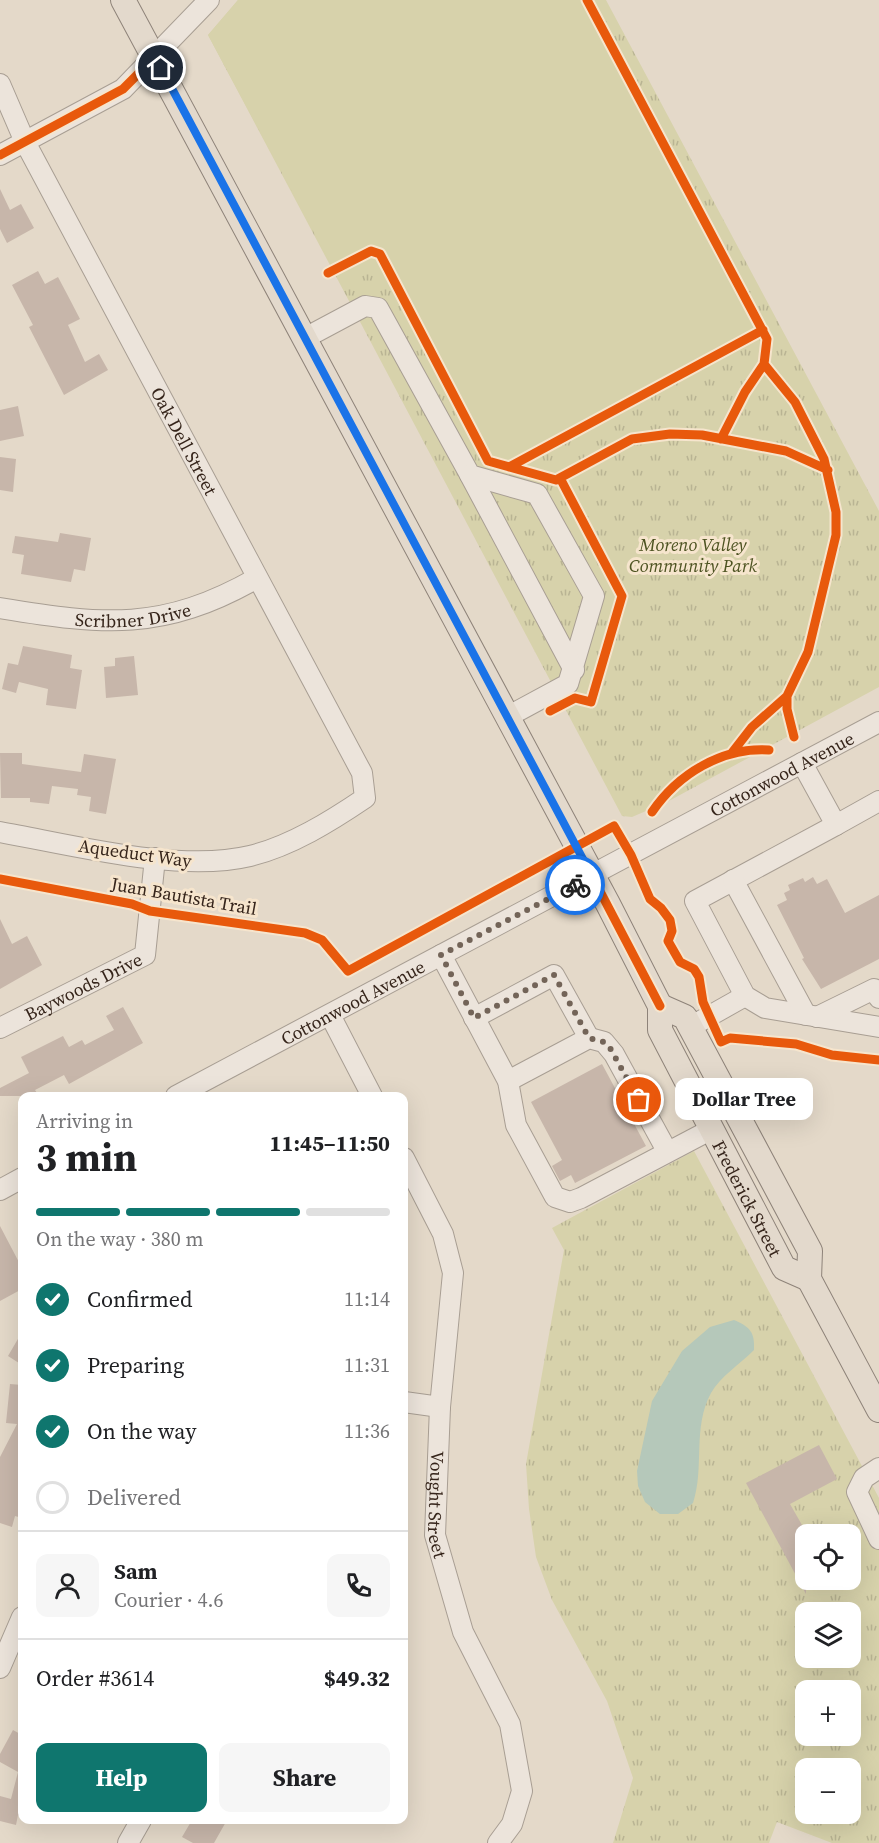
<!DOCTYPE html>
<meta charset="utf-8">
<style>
body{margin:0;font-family:"Source Serif 4",serif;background:#f6f6f6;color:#202124;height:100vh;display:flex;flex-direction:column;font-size:22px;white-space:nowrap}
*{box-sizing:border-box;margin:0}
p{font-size:20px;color:#757577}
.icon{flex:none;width:33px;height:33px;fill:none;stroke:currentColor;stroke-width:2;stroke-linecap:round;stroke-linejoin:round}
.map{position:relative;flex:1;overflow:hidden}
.side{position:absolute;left:18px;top:1092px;width:390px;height:732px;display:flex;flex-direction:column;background:#fff;border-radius:12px;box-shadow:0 6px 24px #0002}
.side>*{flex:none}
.tools{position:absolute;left:795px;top:1524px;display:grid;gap:12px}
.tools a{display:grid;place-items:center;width:66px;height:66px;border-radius:12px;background:#fff;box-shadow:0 6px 24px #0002;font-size:30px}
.pin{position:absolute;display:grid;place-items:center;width:51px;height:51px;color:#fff;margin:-26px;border:3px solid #fff;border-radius:50%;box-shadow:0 2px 6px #0007}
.courier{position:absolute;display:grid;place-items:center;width:60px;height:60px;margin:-30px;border:4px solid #1a73e8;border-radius:50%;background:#fff;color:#222;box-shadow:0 2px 8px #0007}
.bubble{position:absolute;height:42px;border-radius:12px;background:#fff;box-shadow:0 6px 24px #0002;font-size:20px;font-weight:700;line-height:42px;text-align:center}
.head em{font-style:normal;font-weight:700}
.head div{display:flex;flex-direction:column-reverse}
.head{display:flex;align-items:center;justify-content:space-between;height:102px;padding:0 18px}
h1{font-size:39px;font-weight:700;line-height:45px}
.bar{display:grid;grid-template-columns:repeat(4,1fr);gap:9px 6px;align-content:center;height:72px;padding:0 18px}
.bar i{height:8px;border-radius:4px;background:#e0e0e0}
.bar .current{background:#0f766e}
.bar p{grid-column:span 4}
.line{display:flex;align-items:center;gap:15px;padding:0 18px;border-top:2px solid #e0e0e0}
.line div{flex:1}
.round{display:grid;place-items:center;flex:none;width:63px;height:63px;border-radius:12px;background:#f6f6f6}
ol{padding:0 18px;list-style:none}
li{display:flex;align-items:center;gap:18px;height:66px}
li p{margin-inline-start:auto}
li .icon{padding:6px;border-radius:50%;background:#0f766e;color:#fff;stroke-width:4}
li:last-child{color:#757577}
li i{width:33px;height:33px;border:3px solid #e0e0e0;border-radius:50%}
.primary-button{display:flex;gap:12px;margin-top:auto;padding:12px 18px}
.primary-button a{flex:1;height:69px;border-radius:12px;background:#0f766e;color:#fff;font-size:24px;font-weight:700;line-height:69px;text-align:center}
.primary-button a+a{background:#f6f6f6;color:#202124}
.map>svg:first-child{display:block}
.grass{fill:url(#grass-tufts);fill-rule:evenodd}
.pitch{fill:#d7d2ab}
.water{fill:#b5c8ba}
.building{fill:#c7b6aa}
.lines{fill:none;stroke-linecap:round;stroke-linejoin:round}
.minor-casing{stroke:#a89e93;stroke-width:22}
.major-casing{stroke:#8e8379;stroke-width:26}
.minor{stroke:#ece4db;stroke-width:20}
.major{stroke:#e3d9cc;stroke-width:24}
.cycleway-casing{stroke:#f6e5cd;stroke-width:13}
.cycleway{stroke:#e8590c;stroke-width:9}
.done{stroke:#736458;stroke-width:6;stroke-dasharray:0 10.8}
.route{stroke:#1a73e8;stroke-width:8}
.labels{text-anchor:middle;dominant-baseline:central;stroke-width:6;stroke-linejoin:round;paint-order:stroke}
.street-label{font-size:18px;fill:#36251b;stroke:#f6e5cd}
.park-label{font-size:18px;font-style:italic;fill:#4d5321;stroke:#f6e5cd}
</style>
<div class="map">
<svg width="879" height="1843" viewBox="0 0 879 1843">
<defs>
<pattern id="grass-tufts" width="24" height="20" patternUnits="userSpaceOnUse" patternTransform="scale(1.5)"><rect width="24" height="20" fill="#d7d2ab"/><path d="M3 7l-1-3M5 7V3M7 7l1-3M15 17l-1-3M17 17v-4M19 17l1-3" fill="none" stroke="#b9b493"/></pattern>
</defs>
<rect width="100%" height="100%" fill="#e4d9c9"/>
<path class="grass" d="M238,0H606L879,511V687L667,802L632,817L622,816L208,35Z
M694,1151L879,1498V1843H832L777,1822L769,1843H613L633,1778L607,1701L552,1600L536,1557L529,1509L526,1464L564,1250L552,1228ZM806,1534H850V1580H806ZM806,1612H850V1658H806ZM806,1690H850V1736H806ZM806,1768H850V1814H806Z"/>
<path class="pitch" d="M238,0H583L759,330L512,463L491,456L382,250L372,247L333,268L208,35Z"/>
<path class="water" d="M734,1320C750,1327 755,1332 754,1350C740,1364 721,1376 711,1393C692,1428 705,1467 693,1503L678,1514H660L645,1502L638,1486L637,1471L652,1401L682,1351L710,1327Z"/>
<path class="building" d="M0,189L10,210L21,204L34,228L7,243L0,229Z
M38,271L45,284L58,277L67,294L80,319L68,325L85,362L99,354L108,370L64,395L29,327L33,325L12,285Z
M18,406L24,436L0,441V410Z
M0,457L16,459L13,492L0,490Z
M60,533L91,538L85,571L74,569L71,582L21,574L24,555L12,553L15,536L58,542Z
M23,646L72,655L70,668L82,670L76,709L46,705L48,689L19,682L16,693L2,689L8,663L18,665Z
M134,656L138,695L106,698L104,667L115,666V658Z
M0,753H22V764L81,772L84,754L116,759L106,814L89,811L91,797L77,795L78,789L52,786L49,804L30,802V798H1Z
M813,877L817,884L827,879L845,913L879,895V959L821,989L802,959L804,958L777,905L787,900L784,893L790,890L788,885L803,878L805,882Z
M0,919L12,944L27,936L42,965L0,989Z
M123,1007L143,1043L69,1084L64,1075L35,1090L39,1096H0V1088L29,1073L21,1057L63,1036L69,1047L82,1040L85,1045L114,1030L106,1016Z
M602,1064L646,1146L575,1183L571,1175L560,1181L552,1166L562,1160L531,1102Z
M0,1226L22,1268V1289L0,1301Z
M22,1332V1365L8,1356Z
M10,1384L22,1385V1518L15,1516L12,1527L0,1523V1457L17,1424L6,1423Z
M819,1445L837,1479L790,1504L806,1532V1594L746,1483Z
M13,1730L22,1735V1762L18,1771L22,1772V1817L18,1815L16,1825L0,1821V1796L11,1799L18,1772L0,1762V1754Z
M192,1820H227L214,1843H193L182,1837Z"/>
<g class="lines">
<g class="minor-casing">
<g id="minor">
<path id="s1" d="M0,84L25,142L362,773L365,798C331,821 291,846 250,856C179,873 73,845 0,832"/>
<path d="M0,155L123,89L209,0"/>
<path d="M305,338L365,306L378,308L470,475L537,494L594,596L568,684L507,717"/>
<path d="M470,475L574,670"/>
<path id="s2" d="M0,608C104,625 162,632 257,578"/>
<path d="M802,763L836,825L695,901L745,996L765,1008L879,1027"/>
<path d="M836,825L879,801"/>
<path d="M733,880L806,1015"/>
<path d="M441,955L508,1081L516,1125L555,1197L570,1202L581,1198L712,1129"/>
<path d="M330,1015L372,1096"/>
<path d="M817,1017L874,989L879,998"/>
<path d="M474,1018L554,975L589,1038"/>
<path d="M690,1027L745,996"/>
<path id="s3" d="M0,1028L145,955L155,858"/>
<path d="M508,1081L589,1038L604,1042L614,1054L667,1151"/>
<path id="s4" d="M176,1096L879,722"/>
<path id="s5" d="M404,1158L443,1234L453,1273L440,1407L435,1535L463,1632L510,1724L522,1791L512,1824L498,1843"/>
<path d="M0,1190L22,1178"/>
<path d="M404,1402L440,1407"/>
<path d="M879,1468L864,1478L857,1492L879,1539"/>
<path d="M0,1668L22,1617"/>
<path d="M128,1843L141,1820"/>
</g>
</g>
<g class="major-casing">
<g id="major">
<path id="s6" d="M123,0L608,904L660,1006V1030L784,1268L809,1279"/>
<path d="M660,1006L685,1017L810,1251L809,1279L879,1410"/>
</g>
</g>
<use href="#minor" class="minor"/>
<use href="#major" class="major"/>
<g class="cycleway-casing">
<path id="cycleway" d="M587,0L767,339L764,364L745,392L721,439
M0,155L123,89L155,57
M328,273L371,251L380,254L488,461L556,480L632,439L670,434L702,435L786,451L828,470
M764,364L795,402L824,459L836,512V535L808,652L787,696V709L794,737
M509,467L763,330
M550,711L575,698L591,702L622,596L560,478
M731,754L752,727L787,696
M652,812C678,774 722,747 769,750
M592,876L660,1006
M0,879L132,904L150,911L305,933L322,940L348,971L614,826L631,855L650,899L661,908L670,920L672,931L668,941L680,962L694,969L699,977L703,1002L721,1042L730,1038L796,1044L832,1055L879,1060"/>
</g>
<use href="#cycleway" class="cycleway"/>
</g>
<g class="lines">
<path class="done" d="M575,885L441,955L474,1018L554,975L589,1038L604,1042L610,1048L639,1100"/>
<path class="route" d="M161,68L592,876L575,885"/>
</g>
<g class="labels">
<g class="street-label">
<text stroke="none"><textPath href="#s1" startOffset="402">Oak Dell Street</textPath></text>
<text stroke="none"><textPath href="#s2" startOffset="134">Scribner Drive</textPath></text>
<text stroke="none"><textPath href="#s4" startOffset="686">Cottonwood Avenue</textPath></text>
<text transform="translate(135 853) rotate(8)">Aqueduct Way</text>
<text transform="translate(184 896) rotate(10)">Juan Bautista Trail</text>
<text stroke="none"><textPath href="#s3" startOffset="93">Baywoods Drive</textPath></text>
<text stroke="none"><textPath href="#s4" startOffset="200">Cottonwood Avenue</textPath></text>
<text stroke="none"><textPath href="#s6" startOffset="1354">Frederick Street</textPath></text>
<text stroke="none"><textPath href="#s5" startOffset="358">Vought Street</textPath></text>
</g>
<g class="park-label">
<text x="693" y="544">Moreno Valley<tspan x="693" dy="21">Community Park</tspan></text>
</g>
</g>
</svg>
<div class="tools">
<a><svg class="icon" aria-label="locate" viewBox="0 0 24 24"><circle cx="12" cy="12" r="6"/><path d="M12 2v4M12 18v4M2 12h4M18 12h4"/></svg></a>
<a><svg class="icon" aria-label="layers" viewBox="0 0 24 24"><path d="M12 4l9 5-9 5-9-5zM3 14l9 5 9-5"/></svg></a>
<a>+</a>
<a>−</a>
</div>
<div class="pin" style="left:639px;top:1100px;background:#ea580c"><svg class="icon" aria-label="bag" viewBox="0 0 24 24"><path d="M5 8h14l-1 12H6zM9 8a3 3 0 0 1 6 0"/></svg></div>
<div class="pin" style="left:161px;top:68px;background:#1f2937"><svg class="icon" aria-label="home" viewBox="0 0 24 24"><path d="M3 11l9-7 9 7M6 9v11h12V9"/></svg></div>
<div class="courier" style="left:575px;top:885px"><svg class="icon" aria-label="bike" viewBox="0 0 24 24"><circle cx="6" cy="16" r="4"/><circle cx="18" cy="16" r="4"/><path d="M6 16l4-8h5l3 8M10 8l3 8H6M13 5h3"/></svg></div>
<div class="bubble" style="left:675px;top:1078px;width:138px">Dollar Tree</div>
<section class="side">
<div class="head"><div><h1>3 min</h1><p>Arriving in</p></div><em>11:45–11:50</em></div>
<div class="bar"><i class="current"></i><i class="current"></i><i class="current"></i><i></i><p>On the way · 380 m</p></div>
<ol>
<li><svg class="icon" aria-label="check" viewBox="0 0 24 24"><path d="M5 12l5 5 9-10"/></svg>Confirmed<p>11:14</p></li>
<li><svg class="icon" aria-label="check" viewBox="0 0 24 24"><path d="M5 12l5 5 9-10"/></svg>Preparing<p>11:31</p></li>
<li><svg class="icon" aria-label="check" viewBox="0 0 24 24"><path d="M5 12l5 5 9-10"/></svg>On the way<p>11:36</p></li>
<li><i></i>Delivered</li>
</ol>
<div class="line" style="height:108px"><a class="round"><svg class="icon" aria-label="person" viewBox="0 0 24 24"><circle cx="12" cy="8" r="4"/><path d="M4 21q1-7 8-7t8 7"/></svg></a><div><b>Sam</b><p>Courier · 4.6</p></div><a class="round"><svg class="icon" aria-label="phone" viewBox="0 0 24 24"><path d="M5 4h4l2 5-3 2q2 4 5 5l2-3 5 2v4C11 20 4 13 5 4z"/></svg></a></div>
<div class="line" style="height:78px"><div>Order #3614</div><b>$49.32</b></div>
<div class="primary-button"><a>Help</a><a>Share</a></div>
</section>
</div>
